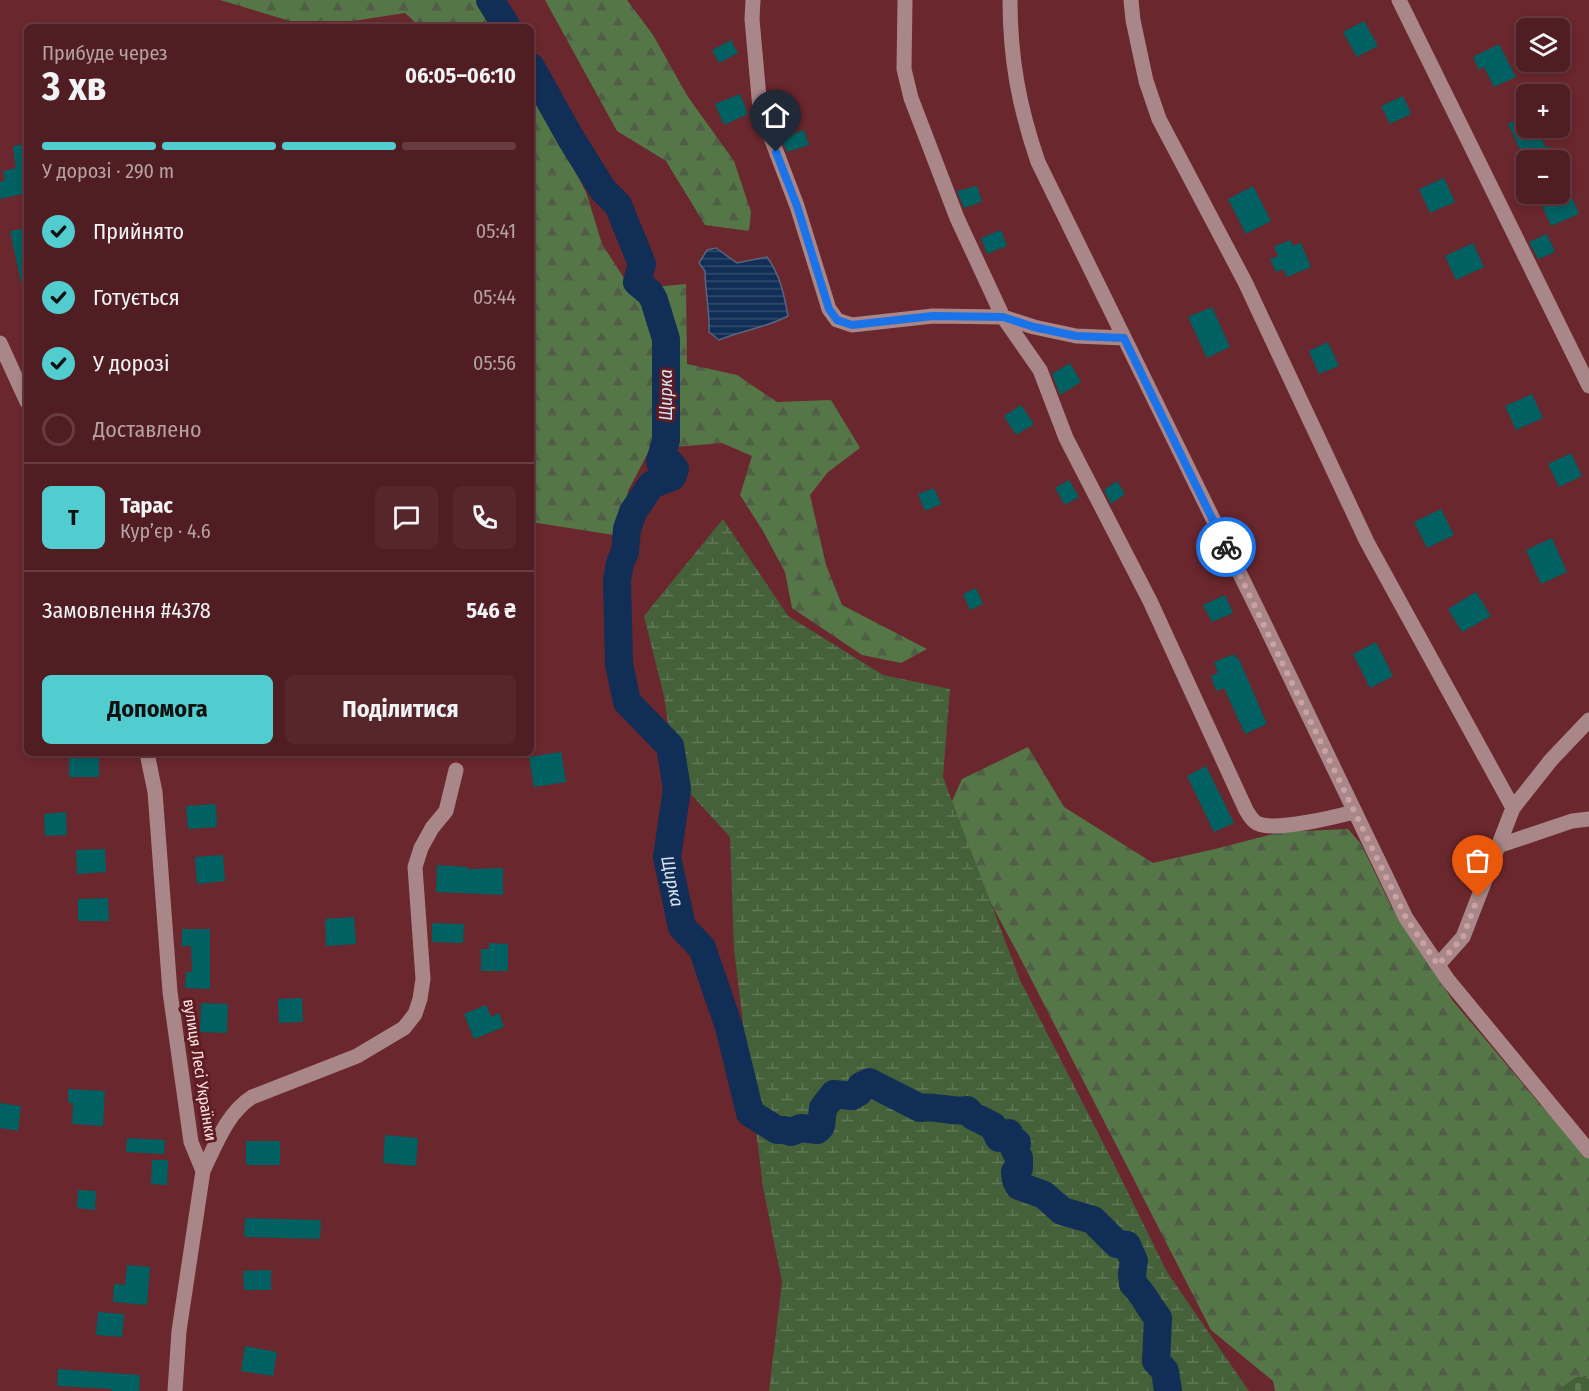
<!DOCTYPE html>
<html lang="uk">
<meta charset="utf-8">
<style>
body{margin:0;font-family:"Fira Sans Condensed",sans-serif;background:#56262a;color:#f1f3f6;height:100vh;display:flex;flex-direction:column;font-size:22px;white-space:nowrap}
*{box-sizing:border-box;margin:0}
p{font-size:20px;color:#b4a2a5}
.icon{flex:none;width:33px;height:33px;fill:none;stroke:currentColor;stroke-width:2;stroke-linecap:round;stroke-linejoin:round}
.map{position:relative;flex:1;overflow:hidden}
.sheet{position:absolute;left:24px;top:24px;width:510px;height:732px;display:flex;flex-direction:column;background:#501d22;border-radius:9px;box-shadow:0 3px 9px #0003,0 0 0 2px #673b40}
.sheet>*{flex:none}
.controls{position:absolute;left:1516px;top:18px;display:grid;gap:12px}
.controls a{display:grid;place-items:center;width:54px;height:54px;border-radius:9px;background:#501d22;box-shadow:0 3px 9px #0003,0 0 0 2px #673b40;font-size:30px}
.pin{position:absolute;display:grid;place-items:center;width:51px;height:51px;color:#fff;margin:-62px -26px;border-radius:50% 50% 50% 0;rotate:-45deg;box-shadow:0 0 6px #0007}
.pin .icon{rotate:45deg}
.courier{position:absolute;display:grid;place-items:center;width:60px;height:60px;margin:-30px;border:4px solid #1a73e8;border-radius:50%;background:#fff;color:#222;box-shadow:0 2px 8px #0007}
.overview em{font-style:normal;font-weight:700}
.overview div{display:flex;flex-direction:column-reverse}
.overview{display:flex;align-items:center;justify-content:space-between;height:102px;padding:0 18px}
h1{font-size:39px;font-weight:700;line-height:45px}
.bar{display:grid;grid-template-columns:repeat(4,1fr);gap:9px 6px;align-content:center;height:72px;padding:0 18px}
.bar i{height:8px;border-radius:4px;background:#673b40}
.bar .active{background:#52cdcf}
.bar p{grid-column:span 4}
.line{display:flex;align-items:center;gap:15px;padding:0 18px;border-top:2px solid #673b40}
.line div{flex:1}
.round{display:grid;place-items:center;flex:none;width:63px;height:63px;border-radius:9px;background:#56262a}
ol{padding:0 18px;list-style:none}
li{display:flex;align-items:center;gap:18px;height:66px}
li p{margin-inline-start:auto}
li .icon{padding:6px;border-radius:50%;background:#52cdcf;color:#111;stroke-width:4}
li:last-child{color:#b4a2a5}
li i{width:33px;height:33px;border:3px solid #673b40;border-radius:50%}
.cta{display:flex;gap:12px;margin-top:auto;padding:12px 18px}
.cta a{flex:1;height:69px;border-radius:9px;background:#52cdcf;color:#111;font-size:24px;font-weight:700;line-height:69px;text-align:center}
.cta a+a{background:#56262a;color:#f1f3f6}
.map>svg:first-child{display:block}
.forest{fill:url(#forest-firs)}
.wetland{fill:url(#wetland-marsh)}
.cemetery{fill:url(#cemetery-stones)}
.water{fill:url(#water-rules);stroke:#586581;stroke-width:1.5}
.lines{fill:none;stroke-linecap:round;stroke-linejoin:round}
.river{stroke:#112e56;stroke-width:28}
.building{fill:#006062}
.minor{stroke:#a98687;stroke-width:15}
.done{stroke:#caa2a4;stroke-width:6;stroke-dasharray:0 10.8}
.route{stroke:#1a73e8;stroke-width:8}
.labels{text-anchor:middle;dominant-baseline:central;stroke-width:6;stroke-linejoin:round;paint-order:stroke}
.street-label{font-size:16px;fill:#fee4e4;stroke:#5e1c23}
.water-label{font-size:18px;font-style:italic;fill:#d9e2f1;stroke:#5e1c23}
</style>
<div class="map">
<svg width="1589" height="1391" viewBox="0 0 1589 1391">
<defs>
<pattern id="forest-firs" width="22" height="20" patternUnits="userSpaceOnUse" patternTransform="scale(1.5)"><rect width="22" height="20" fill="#557748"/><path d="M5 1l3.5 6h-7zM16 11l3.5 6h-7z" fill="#505e46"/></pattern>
<pattern id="wetland-marsh" width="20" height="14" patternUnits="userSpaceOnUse" patternTransform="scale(1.5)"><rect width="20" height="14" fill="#446139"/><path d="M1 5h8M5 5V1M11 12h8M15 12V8" fill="none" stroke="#607856"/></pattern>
<pattern id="cemetery-stones" width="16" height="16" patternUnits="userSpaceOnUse" patternTransform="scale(1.5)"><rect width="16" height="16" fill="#446139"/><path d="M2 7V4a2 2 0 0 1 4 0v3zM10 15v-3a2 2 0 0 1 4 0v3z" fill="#607856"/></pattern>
<pattern id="water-rules" width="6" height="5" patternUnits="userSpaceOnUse" patternTransform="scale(1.5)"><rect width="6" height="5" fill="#112e56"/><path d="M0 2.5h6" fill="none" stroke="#354c6e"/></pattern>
</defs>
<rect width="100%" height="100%" fill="#6a272d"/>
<path class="forest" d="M220,0H477L494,27H420L405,13L353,21H290Z
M545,0H627L653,35L688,97L734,161L751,212L749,231L705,225L666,161L617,131Z
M531,88L586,192L602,244L631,289L686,284L687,364L737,375L777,402L831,400L860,448L828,472L810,495L826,565L842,605L927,649L901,663L862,655L792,608L785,572L763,531L740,495L752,456L722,443L650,449L628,491L620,536L531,522Z
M1028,747L1064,807L1153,863L1215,849L1281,832L1348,829L1361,844L1390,904L1453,1001L1539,1103L1589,1157V1376L1575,1378L1557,1391H1275L1273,1381L1211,1330L1027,971L945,817L962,779Z"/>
<path class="wetland" d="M723,519L788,616L883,675L950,689L943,777L1020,980L1116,1168L1167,1272L1249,1391H769L782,1282L763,1187L734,950L730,837L676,778L664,696L644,616Z"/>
<path class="cemetery" d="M1589,1376V1391H1557L1575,1378Z"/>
<path class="water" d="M716,248L737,263L767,257C780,275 784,294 788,316C766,328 742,330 719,340L709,332C710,311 705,292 705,271L699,263L707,250Z"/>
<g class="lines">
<g class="river">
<path d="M490,0L507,27"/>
<path id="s1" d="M531,67L570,137L603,190L618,205L642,264L637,282L650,293L654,300L666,339V440L660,462L670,463L675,469L672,477L651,485L633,512L627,529L625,552L620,563L617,581L619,664L627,702L670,746L677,789L667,857L682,927L702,948L729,1027L750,1113L777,1130H785L791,1132L801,1128L817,1130L821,1126L823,1108L834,1094L852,1096L859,1092L861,1086L869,1082L920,1108C936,1105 952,1113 967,1110L973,1116L993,1126L999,1138L1002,1135L1009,1133L1010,1138L1017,1143L1014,1148L1019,1158V1168L1015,1172L1016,1180L1019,1186L1044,1195L1062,1211L1093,1220L1117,1244L1127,1245L1134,1261L1132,1273L1133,1284C1144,1294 1148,1306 1158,1318L1156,1361L1165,1371L1168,1391"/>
</g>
</g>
<path class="building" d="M1364,21L1378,46L1357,57L1343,32Z
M731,40L738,53L719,63L712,50Z
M1499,44L1516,77L1494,87L1484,67L1479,70L1473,57Z
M740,94L748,114L724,125L715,104Z
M1403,96L1411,114L1390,124L1381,106Z
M1527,115V128H1537L1545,147L1549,146L1555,160H1514L1523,156L1508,124Z
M804,130L809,145L787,152L781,138Z
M27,144V193L0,199V182L5,180L3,171L16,168L13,146Z
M1560,169L1579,214L1551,226L1537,194H1560Z
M1444,178L1455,202L1430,213L1419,189Z
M977,186L982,202L964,208L957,191Z
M1253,186L1271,221L1246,234L1228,199Z
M27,228V282H21L10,231Z
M1001,230L1007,246L987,254L981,238Z
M1547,234L1555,252L1538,259L1529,242Z
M1290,240L1293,246L1301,243L1311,267L1287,277L1283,269L1276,272L1270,259L1278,256L1274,247Z
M1473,243L1484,267L1456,280L1445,256Z
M1212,307L1230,347L1207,358L1188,317Z
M1328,342L1339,366L1319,374L1309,351Z
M1070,363L1081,382L1060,395L1052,374Z
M1532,394L1543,418L1516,430L1505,406Z
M1021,405L1034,424L1016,435L1004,416Z
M1571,453L1582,476L1559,487L1548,464Z
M1069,480L1079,497L1065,505L1055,488Z
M1117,481L1125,494L1111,504L1104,490Z
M934,488L941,504L925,511L918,494Z
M1441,509L1454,535L1427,548L1414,522Z
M1552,538L1567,572L1541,584L1526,550Z
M976,588L983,604L970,610L963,594Z
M1476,592L1491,616L1462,632L1448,609Z
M1225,595L1233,613L1212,622L1203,605Z
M1376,642L1393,676L1370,688L1353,654Z
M1234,654L1235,658L1238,657L1267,724L1245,734L1224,688L1216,691L1211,676L1218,673L1214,662Z
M561,752L566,782L534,787L529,757Z
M69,755H99V777H69Z
M1206,766L1234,823L1214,832L1187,776Z
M216,804L217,827L188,829L186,806Z
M66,812L67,835L45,836L44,814Z
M105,849L106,872L77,874L76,850Z
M223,855L225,881L197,884L195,857Z
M437,865L468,867V869L503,868V895L436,892Z
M108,898L109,921H78V899Z
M354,917L356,944L326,946L325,919Z
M432,923L464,924L463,943L432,942Z
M182,929H210V989L185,988L186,972H192L191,946H182Z
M489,943L508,944V971H481V949H489Z
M302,998L303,1022L279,1023L278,999Z
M201,1003L228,1004L227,1033L200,1032Z
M486,1005L491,1017L499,1013L504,1027L474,1039L464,1014Z
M68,1089L105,1091L103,1126L72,1124L73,1103H68Z
M0,1103L21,1106L18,1131L0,1128Z
M385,1135L418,1138L416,1166L383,1163Z
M127,1138L165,1140L164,1154L126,1152Z
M246,1141H280V1165H246Z
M152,1160H168L167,1185L151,1184Z
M78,1190L96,1191L95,1210L77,1208Z
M245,1218L321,1220L320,1239L244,1237Z
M127,1265L150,1267L147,1305L113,1302L114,1284L125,1285Z
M271,1270V1290H244L243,1271Z
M98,1312L124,1314L122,1337L96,1335Z
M245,1346L277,1352L273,1376L241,1371Z
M58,1369L140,1375L139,1391H111L112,1389L57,1386Z"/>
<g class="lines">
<path class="minor" d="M753,0L752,19L760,109L797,206L829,309L837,320L852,325L933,316L1003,317L1034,327L1076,336L1124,338
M905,0L904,69L911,98L957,218L1003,317L1040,370L1066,438L1150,601L1246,810C1249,815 1253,822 1259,824C1277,831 1335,817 1354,812
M1010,0C1010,58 1019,107 1038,162L1265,625L1406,918L1448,980L1589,1151
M1131,0L1133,20L1146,81L1159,119L1245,282L1367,542L1513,808
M1399,0L1589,386
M0,343L27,402
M147,753L155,792L170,992L191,1142L203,1171L179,1331L175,1391
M1498,846L1572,821L1589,819
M1438,965L1463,937L1513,808L1551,760L1589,720
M203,1171C216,1144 227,1113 252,1097L357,1056L404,1028L415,1014L420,999L423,979L415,867L421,848L432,828L446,811L456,770"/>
</g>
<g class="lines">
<path class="done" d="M1226,547L1406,918L1438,965L1463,937L1478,897"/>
<path class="route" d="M776,152L797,206L829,309L837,320L852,325L933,316L1003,317L1034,327L1076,336L1124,338L1226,547"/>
</g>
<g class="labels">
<g class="street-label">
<text transform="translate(200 1070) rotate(81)">вулиця Лесі Українки</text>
</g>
<g class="water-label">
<text transform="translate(666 395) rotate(-90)">Щирка</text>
<text stroke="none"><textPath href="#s1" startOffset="909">Щирка</textPath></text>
</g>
</g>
</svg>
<div class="controls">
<a><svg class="icon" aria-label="layers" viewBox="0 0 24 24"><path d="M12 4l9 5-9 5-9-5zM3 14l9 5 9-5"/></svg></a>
<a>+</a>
<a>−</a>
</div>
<div class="pin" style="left:1478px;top:897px;background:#ea580c"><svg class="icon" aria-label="bag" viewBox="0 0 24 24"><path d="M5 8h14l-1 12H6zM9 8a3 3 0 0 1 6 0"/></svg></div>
<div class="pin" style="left:776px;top:152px;background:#1f2937"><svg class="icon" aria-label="home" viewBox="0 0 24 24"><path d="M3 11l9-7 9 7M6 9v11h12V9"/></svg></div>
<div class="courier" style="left:1226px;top:547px"><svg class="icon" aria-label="bike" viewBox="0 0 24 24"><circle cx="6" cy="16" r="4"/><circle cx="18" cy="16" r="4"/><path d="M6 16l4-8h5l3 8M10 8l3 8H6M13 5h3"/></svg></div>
<section class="sheet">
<div class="overview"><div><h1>3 хв</h1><p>Прибуде через</p></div><em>06:05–06:10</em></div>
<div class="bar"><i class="active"></i><i class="active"></i><i class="active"></i><i></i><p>У дорозі · 290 m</p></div>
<ol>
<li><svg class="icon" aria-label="check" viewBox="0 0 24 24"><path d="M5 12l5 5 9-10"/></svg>Прийнято<p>05:41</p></li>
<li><svg class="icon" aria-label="check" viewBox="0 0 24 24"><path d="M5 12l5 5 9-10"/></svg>Готується<p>05:44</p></li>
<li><svg class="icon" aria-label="check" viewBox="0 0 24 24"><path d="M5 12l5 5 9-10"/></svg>У дорозі<p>05:56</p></li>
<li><i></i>Доставлено</li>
</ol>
<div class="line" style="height:108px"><b class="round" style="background:#52cdcf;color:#111">Т</b><div><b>Тарас</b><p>Кур’єр · 4.6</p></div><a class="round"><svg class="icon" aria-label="chat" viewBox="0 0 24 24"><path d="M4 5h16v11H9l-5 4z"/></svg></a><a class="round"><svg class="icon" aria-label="phone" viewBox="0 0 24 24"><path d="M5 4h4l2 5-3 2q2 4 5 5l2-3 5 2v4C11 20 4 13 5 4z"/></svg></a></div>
<div class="line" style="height:78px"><div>Замовлення #4378</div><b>546 ₴</b></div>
<div class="cta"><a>Допомога</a><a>Поділитися</a></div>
</section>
</div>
